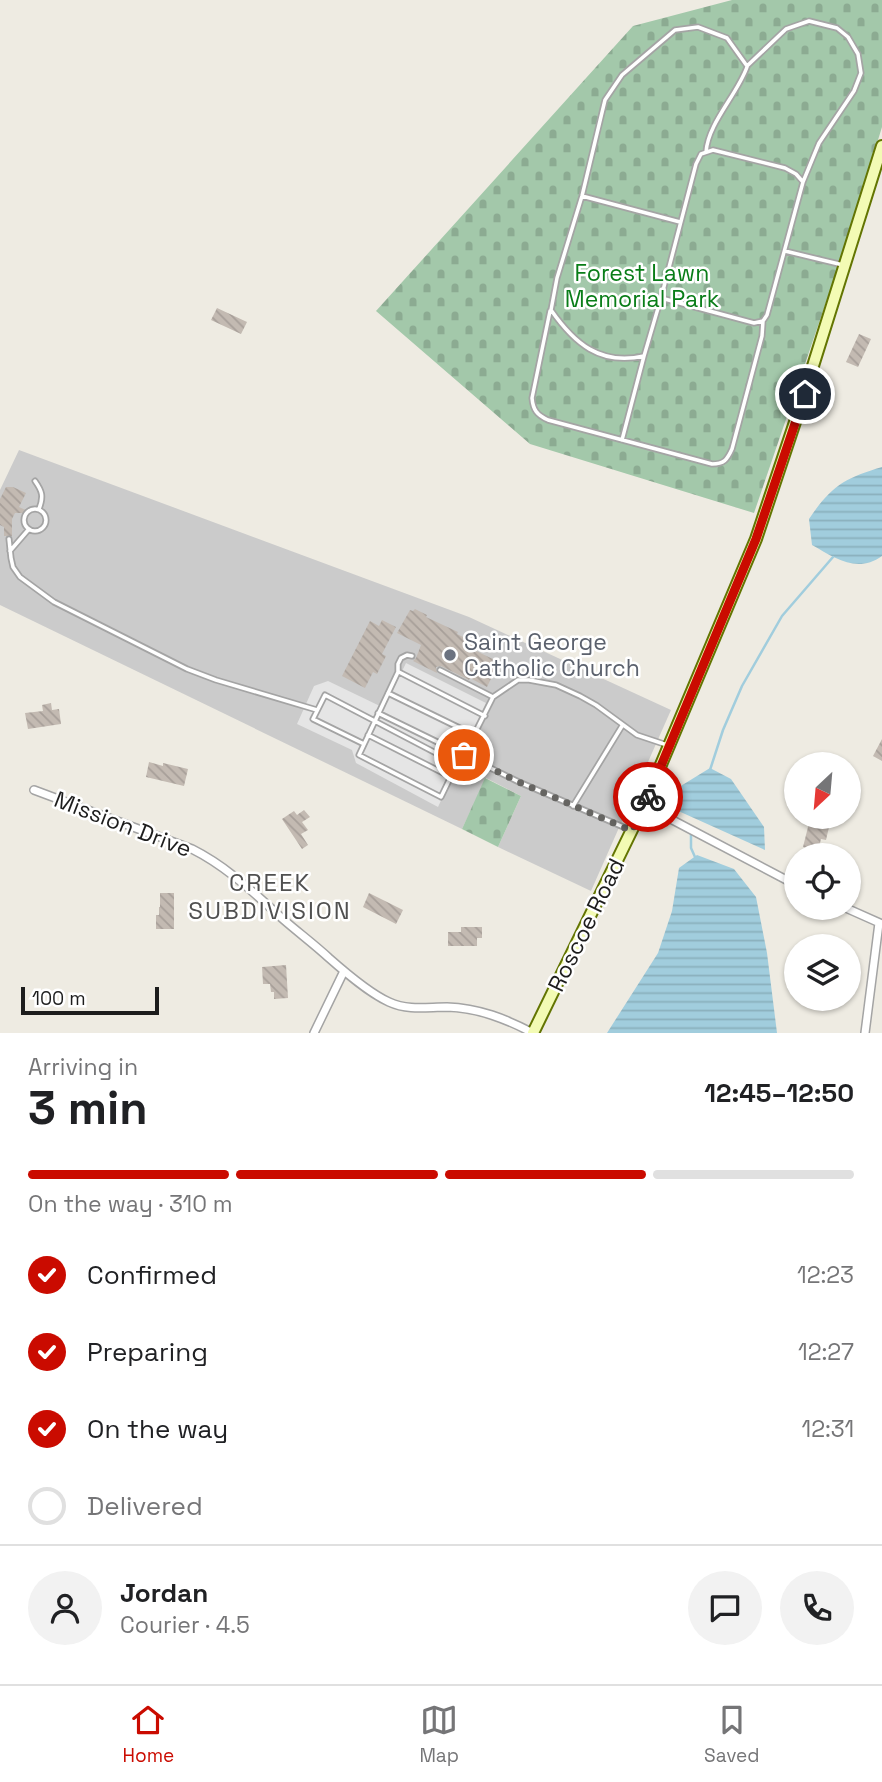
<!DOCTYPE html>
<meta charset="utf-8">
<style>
body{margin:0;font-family:"Space Grotesk",sans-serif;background:#f2f2f2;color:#202124;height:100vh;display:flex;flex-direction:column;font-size:26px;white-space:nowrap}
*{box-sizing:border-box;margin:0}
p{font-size:23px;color:#757577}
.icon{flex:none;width:38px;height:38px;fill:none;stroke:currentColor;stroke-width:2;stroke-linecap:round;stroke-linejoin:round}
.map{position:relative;height:1033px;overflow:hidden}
.side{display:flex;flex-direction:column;background:#fff;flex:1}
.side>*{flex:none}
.needle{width:46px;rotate:206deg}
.fabs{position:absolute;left:784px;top:752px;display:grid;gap:14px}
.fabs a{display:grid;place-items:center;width:77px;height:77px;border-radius:50%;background:#fff;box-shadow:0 2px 5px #0004;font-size:35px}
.scale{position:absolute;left:21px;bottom:18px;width:138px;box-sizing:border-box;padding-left:7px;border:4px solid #1d1d1d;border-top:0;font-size:19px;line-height:24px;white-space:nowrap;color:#1d1d1d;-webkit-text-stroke:5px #fff;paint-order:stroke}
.pin{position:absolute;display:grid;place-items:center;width:60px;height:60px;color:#fff;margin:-30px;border:4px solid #fff;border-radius:50%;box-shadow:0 2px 7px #0007}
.courier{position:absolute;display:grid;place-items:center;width:70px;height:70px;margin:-35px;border:5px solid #ca0b00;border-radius:50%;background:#fff;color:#222;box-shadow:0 2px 9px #0007}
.head em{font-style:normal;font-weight:600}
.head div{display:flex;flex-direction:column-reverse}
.head{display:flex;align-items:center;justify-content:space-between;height:119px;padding:0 28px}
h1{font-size:46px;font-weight:600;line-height:52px}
.bar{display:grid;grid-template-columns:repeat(4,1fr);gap:10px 7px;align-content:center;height:84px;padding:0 28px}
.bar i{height:9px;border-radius:5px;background:#e0e0e0}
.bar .active{background:#ca0b00}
.bar p{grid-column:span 4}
.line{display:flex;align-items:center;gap:18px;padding:0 28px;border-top:2px solid #e0e0e0}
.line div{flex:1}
.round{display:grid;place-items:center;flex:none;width:74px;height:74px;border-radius:37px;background:#f2f2f2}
ol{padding:0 28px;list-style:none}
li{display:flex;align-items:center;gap:21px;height:77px}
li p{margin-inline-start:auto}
li .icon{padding:7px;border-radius:50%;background:#ca0b00;color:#fff;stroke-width:4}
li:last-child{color:#757577}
li i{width:38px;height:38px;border:4px solid #e0e0e0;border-radius:50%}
.tabs{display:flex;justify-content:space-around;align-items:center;height:98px;border-top:2px solid #e0e0e0;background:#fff;font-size:19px;color:#757577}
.tabs a{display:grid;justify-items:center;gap:4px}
.tabs .active{color:#ca0b00}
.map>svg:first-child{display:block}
.religious{fill:#cbcbcb}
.cemetery{fill:url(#cemetery-stones)}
.parking{fill:#e5e5e5}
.water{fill:url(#water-rules)}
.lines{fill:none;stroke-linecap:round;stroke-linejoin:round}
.stream{stroke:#a1cddd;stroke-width:2.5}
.building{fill:url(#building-back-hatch)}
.service-casing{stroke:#a4a4a4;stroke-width:7}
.minor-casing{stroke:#a4a4a4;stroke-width:10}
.secondary-casing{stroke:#637502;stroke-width:14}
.service{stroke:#fff;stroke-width:3.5}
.minor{stroke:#fff;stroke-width:7}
.secondary{stroke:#f3fbb4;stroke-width:10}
.done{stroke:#666562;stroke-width:7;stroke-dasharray:0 12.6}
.route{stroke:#ca0b00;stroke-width:9}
.worship-dot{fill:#6b7280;stroke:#fff;stroke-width:2.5}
.labels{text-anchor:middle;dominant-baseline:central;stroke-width:5;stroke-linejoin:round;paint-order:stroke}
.park-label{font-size:23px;fill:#097d18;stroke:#fff}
.worship-label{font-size:23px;fill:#5b616d;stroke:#fff;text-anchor:start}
.street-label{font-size:23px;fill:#1d1d1d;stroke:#fff}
.neighbourhood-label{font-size:24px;letter-spacing:2px;fill:#505050;stroke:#fff}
</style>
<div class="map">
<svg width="882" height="1033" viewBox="0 0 882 1033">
<defs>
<pattern id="cemetery-stones" width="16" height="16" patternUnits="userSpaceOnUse" patternTransform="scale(1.75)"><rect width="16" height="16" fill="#a3c8aa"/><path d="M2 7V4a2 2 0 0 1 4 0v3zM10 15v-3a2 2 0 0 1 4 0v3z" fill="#8cab92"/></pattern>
<pattern id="water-rules" width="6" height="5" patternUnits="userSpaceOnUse" patternTransform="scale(1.75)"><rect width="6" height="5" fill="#a1cddd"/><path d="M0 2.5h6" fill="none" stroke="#8ab0bd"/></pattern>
<pattern id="building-back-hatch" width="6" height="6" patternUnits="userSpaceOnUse" patternTransform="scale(1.75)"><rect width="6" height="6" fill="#c3bab2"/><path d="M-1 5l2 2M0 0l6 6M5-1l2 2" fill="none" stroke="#a79f99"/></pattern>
</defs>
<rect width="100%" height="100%" fill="#eeebe2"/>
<path class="religious" d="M19,450L469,617L671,710L591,891L498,847L521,796L486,778L462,829L0,605V490Z"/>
<path class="cemetery" d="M732,0H882V127L846,244L754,513L530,444L376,311L633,26Z
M485,778L521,796L498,847L462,829Z"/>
<path class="parking" d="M406,663L486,703L438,807L356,763L352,750L297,724L314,686L328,681L384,708Z"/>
<path class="water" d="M882,467V556C857,574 835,558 812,545L809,519C831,486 845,478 882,467Z
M710,768L731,779L764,827L765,850L665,805L671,792Z
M697,855L734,869L756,897L767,953L777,1033H607L658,953L672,911L679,868Z"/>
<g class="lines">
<path class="stream" d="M710,770L723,730L742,686L782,616L833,557
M691,833V848L695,857"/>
</g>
<path class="building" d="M217,308L247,322L241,334L211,320Z
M859,334L871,339L858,367L846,362Z
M6,487H13L26,493L19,507L32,513H15L12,519V536H4V527L0,525V499Z
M415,609L427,615L426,617L458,632L457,634L475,643L472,649L499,662L487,687L470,678L469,680L441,666L436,667L437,673L413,661L416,658L421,645L397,633L410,610L413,611Z
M382,620L396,627L382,654L386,656L377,674L373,672L365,688L342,676L370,621L379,626Z
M51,703L52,710L59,709L61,724L28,729L25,713L43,711L42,705Z
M882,739V761L873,756Z
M149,762L163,766V763L188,769L184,786L146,777Z
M304,810L310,817L302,822L308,830L301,834L308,845L302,849L282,819L294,811L297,815Z
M815,817H827L825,826L829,827L826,840L821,839L818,851L803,847L810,819L814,821Z
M160,893H174V929H156V915H159V907H160Z
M369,893L403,910L396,924L363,907Z
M461,927H482V938H477V946H448V932H461Z
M286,965L288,998L274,999V992H271L270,984H263L262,967Z"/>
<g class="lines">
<g class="service-casing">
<path id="service" d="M809,21L837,28L848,37L858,54L861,73L854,91L819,143L803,182L767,315L763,321L754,323L661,298L644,356C600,366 574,343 551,310L557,278L582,196L605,100L622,75L675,30L698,27L727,38L747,66L786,29Z
M706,152C708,123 737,95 747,67
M582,196L680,222
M785,251L843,265
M661,298L696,164L701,154L713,150L785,168L796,174L803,182
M550,311L532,398C533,410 537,415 548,420L712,464C724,464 727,460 732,449L762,336L763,321
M622,440L644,356
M35,481C42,491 44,496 39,509
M24 520a11 11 0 1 1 22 0a11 11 0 1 1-22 0Z
M9,539L11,558L13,567L20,577L54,602L187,669L216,680L317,710
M10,551L29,529
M440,670L493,697
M399,672L485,716
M388,693L474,735
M378,713L464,755L457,764L441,797L359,755L398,672V664L401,658L407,655L412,656
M368,735L451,777
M364,744L313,719L325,695L457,764
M573,806L622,726
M628,829L519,782L464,755L493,697L518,680H529L556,685L580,696L596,705L637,735L667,745"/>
</g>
<g class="minor-casing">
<path id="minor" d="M34,790L192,849C228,867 255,894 284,920C299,933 315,945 329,958C346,973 369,993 389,1002C409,1011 427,1007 447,1007C479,1008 506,1019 533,1033
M644,805L796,885
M846,908L882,924
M314,1033L344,971
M865,1033L879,923"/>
</g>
<g class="secondary-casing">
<path id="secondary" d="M533,1033L644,805L756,539L802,401L882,146"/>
</g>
<use href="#service" class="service"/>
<use href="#minor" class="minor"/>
<use href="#secondary" class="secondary"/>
</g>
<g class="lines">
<path class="done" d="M464,755L519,782L632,831L648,797"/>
<path class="route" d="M648,797L756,539L805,394"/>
</g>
<circle class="worship-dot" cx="450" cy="655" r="7"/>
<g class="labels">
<g class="park-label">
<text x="642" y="273">Forest Lawn<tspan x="642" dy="26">Memorial Park</tspan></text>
</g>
<g class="worship-label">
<text x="464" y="642">Saint George<tspan x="464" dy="26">Catholic Church</tspan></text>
</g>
<g class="street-label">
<text transform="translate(123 824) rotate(21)">Mission Drive</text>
<text transform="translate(586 925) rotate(-64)">Roscoe Road</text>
</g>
<g class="neighbourhood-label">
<text x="270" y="882">CREEK<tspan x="270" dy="28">SUBDIVISION</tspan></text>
</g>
</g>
</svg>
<div class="fabs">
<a><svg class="needle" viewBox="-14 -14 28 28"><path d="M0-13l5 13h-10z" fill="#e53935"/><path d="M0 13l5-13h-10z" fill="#757577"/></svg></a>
<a><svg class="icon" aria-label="locate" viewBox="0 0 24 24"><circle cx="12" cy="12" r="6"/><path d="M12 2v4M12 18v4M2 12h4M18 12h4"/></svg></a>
<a><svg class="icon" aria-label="layers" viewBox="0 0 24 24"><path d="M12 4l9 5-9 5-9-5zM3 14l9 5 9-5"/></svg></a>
</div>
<div class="scale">100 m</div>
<div class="pin" style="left:464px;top:755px;background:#ea580c"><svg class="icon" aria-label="bag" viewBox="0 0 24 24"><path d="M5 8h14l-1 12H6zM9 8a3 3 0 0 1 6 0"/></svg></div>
<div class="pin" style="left:805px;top:394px;background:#1f2937"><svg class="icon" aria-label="home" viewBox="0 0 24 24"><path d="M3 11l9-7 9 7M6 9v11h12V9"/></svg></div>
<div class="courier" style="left:648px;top:797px"><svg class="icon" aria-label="bike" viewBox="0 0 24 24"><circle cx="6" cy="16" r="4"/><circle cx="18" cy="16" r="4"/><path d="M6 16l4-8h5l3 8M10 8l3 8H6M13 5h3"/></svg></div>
</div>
<section class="side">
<div class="head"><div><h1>3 min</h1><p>Arriving in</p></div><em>12:45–12:50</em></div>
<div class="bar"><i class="active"></i><i class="active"></i><i class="active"></i><i></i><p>On the way · 310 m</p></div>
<ol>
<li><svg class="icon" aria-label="check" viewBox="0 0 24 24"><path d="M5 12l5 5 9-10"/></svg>Confirmed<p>12:23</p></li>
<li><svg class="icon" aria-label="check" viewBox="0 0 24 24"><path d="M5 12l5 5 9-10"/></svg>Preparing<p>12:27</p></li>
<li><svg class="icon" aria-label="check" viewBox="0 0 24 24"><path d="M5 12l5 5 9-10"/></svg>On the way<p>12:31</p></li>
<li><i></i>Delivered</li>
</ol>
<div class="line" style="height:126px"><a class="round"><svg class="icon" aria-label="person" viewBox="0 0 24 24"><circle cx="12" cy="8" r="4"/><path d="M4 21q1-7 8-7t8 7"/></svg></a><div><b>Jordan</b><p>Courier · 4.5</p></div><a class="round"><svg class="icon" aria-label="chat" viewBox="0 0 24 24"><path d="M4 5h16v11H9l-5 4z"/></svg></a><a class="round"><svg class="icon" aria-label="phone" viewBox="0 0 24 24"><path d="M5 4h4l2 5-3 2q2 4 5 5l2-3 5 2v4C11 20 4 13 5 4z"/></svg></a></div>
</section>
<nav class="tabs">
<a class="active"><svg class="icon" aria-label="home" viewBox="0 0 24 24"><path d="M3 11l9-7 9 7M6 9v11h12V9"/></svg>Home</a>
<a><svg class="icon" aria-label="map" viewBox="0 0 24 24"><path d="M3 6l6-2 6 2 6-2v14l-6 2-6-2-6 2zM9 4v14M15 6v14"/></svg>Map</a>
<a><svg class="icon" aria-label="saved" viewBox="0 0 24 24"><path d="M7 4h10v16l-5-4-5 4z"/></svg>Saved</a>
</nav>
